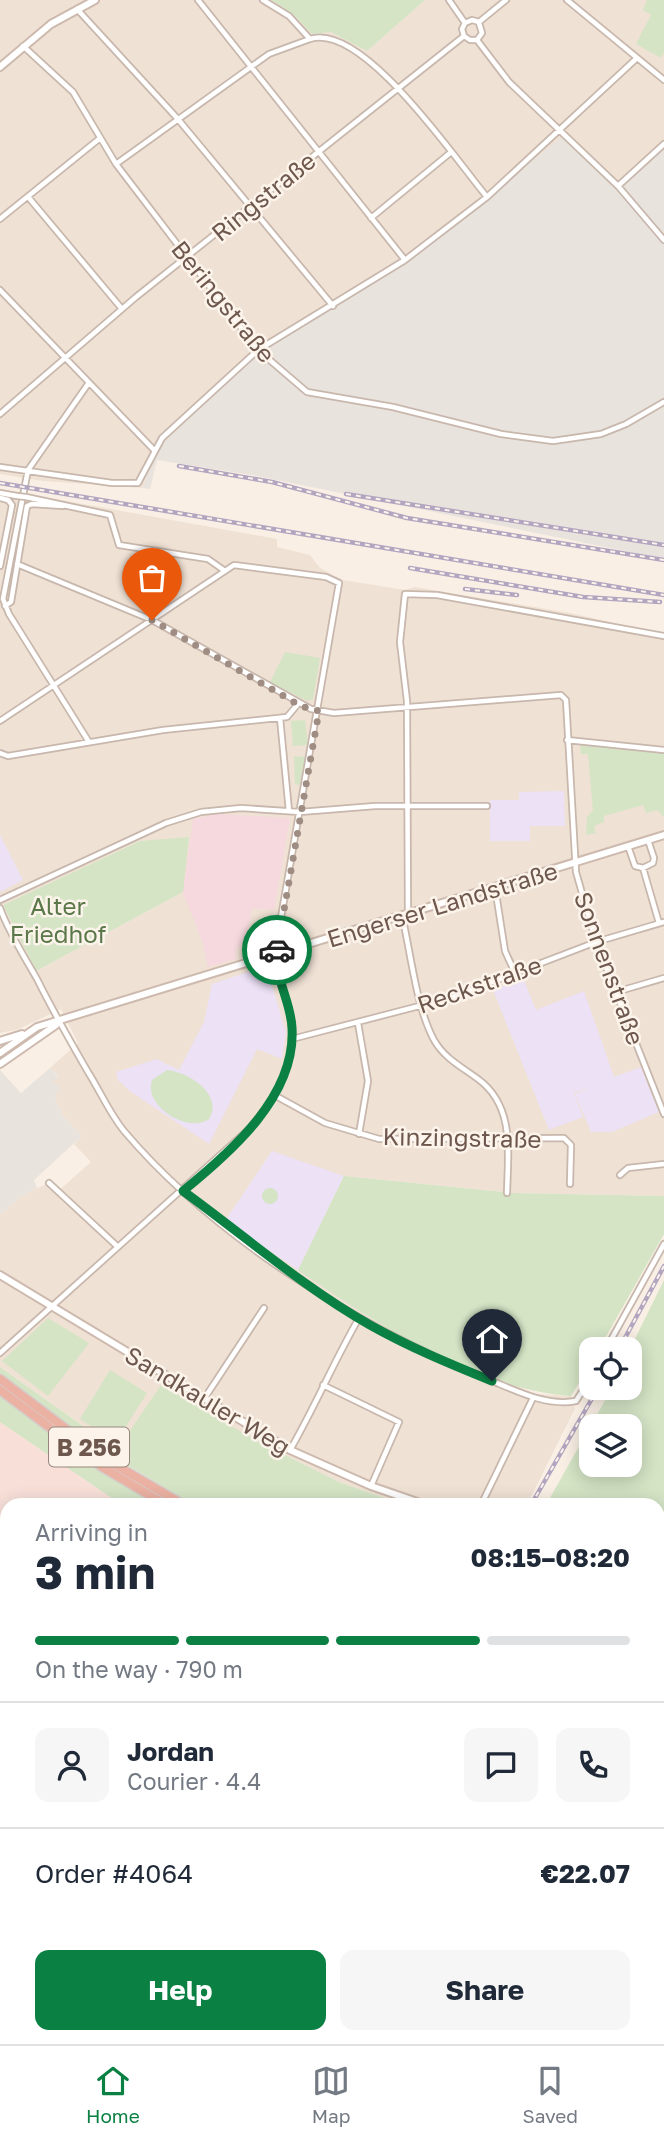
<!DOCTYPE html>
<meta charset="utf-8">
<style>
body{margin:0;font-family:"Golos Text",sans-serif;background:#f6f6f7;color:#1f2937;height:100vh;display:flex;flex-direction:column;font-size:26px;white-space:nowrap}
*{box-sizing:border-box;margin:0}
p{font-size:23px;color:#747a83}
.icon{flex:none;width:38px;height:38px;fill:none;stroke:currentColor;stroke-width:2;stroke-linecap:round;stroke-linejoin:round}
.map{position:relative;flex:1;overflow:hidden}
.details{position:absolute;left:0px;top:1498px;width:665px;height:546px;display:flex;flex-direction:column;background:#fff;border-radius:21px 21px 0 0;box-shadow:0 4px 18px #0003}
.details>*{flex:none}
.controls{position:absolute;left:579px;top:1337px;display:grid;gap:14px}
.controls a{display:grid;place-items:center;width:63px;height:63px;border-radius:14px;background:#fff;box-shadow:0 4px 18px #0003;font-size:35px}
.pin{position:absolute;display:grid;place-items:center;width:60px;height:60px;color:#fff;margin:-72px -30px;border-radius:50% 50% 50% 0;rotate:-45deg;box-shadow:0 0 7px #0007}
.pin .icon{rotate:45deg}
.courier{position:absolute;display:grid;place-items:center;width:70px;height:70px;margin:-35px;border:5px solid #0b8043;border-radius:50%;background:#fff;color:#222;box-shadow:0 2px 9px #0007}
.overview em{font-style:normal;font-weight:700}
.overview div{display:flex;flex-direction:column-reverse}
.overview{display:flex;align-items:center;justify-content:space-between;height:119px;padding:0 35px}
h1{font-size:46px;font-weight:700;line-height:52px}
.bar{display:grid;grid-template-columns:repeat(4,1fr);gap:10px 7px;align-content:center;height:84px;padding:0 35px}
.bar i{height:9px;border-radius:5px;background:#e0e1e3}
.bar .active{background:#0b8043}
.bar p{grid-column:span 4}
.line{display:flex;align-items:center;gap:18px;padding:0 35px;border-top:2px solid #e0e1e3}
.line div{flex:1}
.round{display:grid;place-items:center;flex:none;width:74px;height:74px;border-radius:14px;background:#f6f6f7}
.button{display:flex;gap:14px;margin-top:auto;padding:14px 35px}
.button a{flex:1;height:80px;border-radius:14px;background:#0b8043;color:#fff;font-size:28px;font-weight:700;line-height:80px;text-align:center}
.button a+a{background:#f6f6f7;color:#1f2937}
.tabs{display:flex;justify-content:space-around;align-items:center;height:98px;border-top:2px solid #e0e1e3;background:#fff;font-size:19px;color:#747a83}
.tabs a{display:grid;justify-items:center;gap:4px}
.tabs .active{color:#0b8043}
.map>svg:first-child{display:block}
.residential{fill:#efe1d4;fill-rule:evenodd}
.commercial{fill:#f8e0d9}
.industrial{fill:#e9e3de}
.education{fill:#ece1f5}
.medical{fill:#f5d9de}
.green{fill:#d4e4c5;fill-rule:evenodd}
.water{fill:#bcdddf;stroke:#a3ccd0;stroke-width:2}
.lines{fill:none;stroke-linecap:round;stroke-linejoin:round}
.street-casing{stroke:#c8b7ac;stroke-width:8}
.secondary-casing{stroke:#cdb9ad;stroke-width:10}
.highway-casing{stroke:#d4cdca;stroke-width:11}
.street{stroke:#fff;stroke-width:4.5}
.secondary{stroke:#fff;stroke-width:6}
.highway{stroke:#ebb1a3;stroke-width:8}
.rail-casing{stroke:#b2a5c0;stroke-width:4.5}
.rail{stroke:#fcf4ea;stroke-width:2;stroke-dasharray:5;stroke-linecap:butt}
.street-bridge-casing{stroke:#c8b7ac;stroke-width:8;stroke-linecap:butt}
.street-bridge{stroke:#fff;stroke-width:4.5}
.done{stroke:#9f8c82;stroke-width:7;stroke-dasharray:0 12.6}
.route{stroke:#0b8043;stroke-width:9}
.labels{text-anchor:middle;dominant-baseline:central;stroke-width:5;stroke-linejoin:round;paint-order:stroke}
.shield{fill:#fcf4ea;stroke:#99867c;stroke-width:2}
.shield-label{font-size:23px;font-weight:bold;fill:#6e574d}
.street-label{font-size:24px;fill:#6e574d;stroke:#fcf4ea}
.park-label{font-size:24px;fill:#5b784a;stroke:#fcf4ea}
</style>
<div class="map">
<svg width="664" height="2044" viewBox="0 0 664 2044">
<rect width="100%" height="100%" fill="#f9efe4"/>
<path class="residential" d="M0,0H271L293,14L312,34L331,32L367,51L425,0H664V148L619,189L487,197L405,260L258,350L154,450L143,488L43,481L0,474Z
M0,489L277,539V547L310,555L320,568L343,580L405,590L415,587L570,613L664,634V1196L512,1193L344,1176L298,1269L379,1324L535,1394L571,1396L575,1408L527,1505H405L339,1482L255,1440L118,1450L0,1367V1215L21,1196L46,1184L55,1194L91,1162L74,1144L82,1136L63,1116L54,1096L53,1082L58,1076L50,1068L78,1043L61,1009L19,1029L0,1033ZM173,840L183,892L36,971L3,905L140,841Z"/>
<path class="commercial" d="M0,1422L122,1505H7V1615L0,1610Z
M658,1762L664,1766V2044H400L391,2037H658Z"/>
<path class="industrial" d="M566,134L619,189L664,148V559L257,476L157,460L150,489L143,488L154,450L162,438L258,350L405,260Z
M50,1068L58,1077L53,1082L61,1089L54,1096L63,1116L82,1136L34,1180L37,1188L21,1196L0,1215V1070L21,1093Z"/>
<path class="education" d="M564,791L565,826H530V841H490V800H519V792Z
M0,835L23,880L0,892Z
M266,966L286,1032L282,1059L257,1049L209,1144L131,1092L118,1080L116,1072L157,1059L179,1070L204,1022L212,984Z
M523,978L536,1010L584,991L614,1077L641,1067L659,1112L612,1132H591L575,1094L592,1086L574,1093L583,1117L549,1130L493,990Z
M272,1151L344,1176L298,1270L225,1221Z"/>
<path class="medical" d="M218,814L290,818L274,910L252,908L245,942L236,950V959L208,967L203,944L183,892L193,819Z"/>
<path class="green" d="M271,0H425L367,51L331,32L312,34L293,14Z
M647,0H664V52L661,58L636,44L651,15L643,10Z
M285,652L320,658L313,699L307,701L270,682Z
M305,720L308,745L293,746L291,721Z
M580,743L664,753V817L657,810L646,813L643,805L604,816V822L594,826L596,833L586,835L587,817L593,810L588,754H581Z
M294,756L305,757L300,785L295,784Z
M189,837L183,892L36,971L3,905L140,841Z
M167,1070C189,1072 224,1095 209,1119C188,1134 143,1106 152,1080Z
M344,1176L512,1193L664,1196V1234L599,1349H592L591,1363L571,1396C474,1389 377,1324 298,1270Z
M262 1196a8 8 0 1 1 16 0a8 8 0 1 1-16 0Z
M664,1280V1531L658,1528V1505H546L612,1388H630V1349ZM630,1426V1465H592V1426Z
M48,1318L89,1343L48,1396L2,1361Z
M0,1367L117,1450L161,1385L255,1440L339,1482L405,1505H194L92,1444L0,1374Z
M110,1370L147,1393L116,1442L80,1419Z
M0,1393L77,1453L161,1505H122L0,1422Z
M658,1538L664,1541V1588L658,1590Z
M658,1677L664,1681V1758L658,1754Z
M0,1868L7,1875V2037H188L196,2044H16L0,2037Z
M588,2037H624L631,2044H587Z"/>
<path class="water" d="M0,1646L7,1650V1863L0,1856Z
M197,2037H391L400,2044H205Z"/>
<g class="lines">
<g class="street-casing">
<path id="street" d="M198,0L405,260
M263,0L289,16L310,39C363,22 455,159 487,197
M449,0L465,23
M567,0L664,80
M77,9L177,118L333,306
M479,22L506,0
M464,36L462,29L465,23L472,20L479,22
M464,36L470,40H477
M477,40L509,82L618,186L664,240
M477,40L482,33L479,23
M23,46L73,92L116,164L258,350L307,392L393,407L501,434L553,441L601,434L626,424L664,402
M116,164L269,54L310,39
M618,186L664,144
M29,198L122,309
M371,218L450,153
M0,219L99,139
M0,290L154,450
M88,384L28,470L3,599L9,614L89,742
M0,414L136,297L464,36
M0,467L112,483H138L162,438L258,350L405,260L487,197L637,58
M0,493L17,496
M26,497L110,515L119,545L208,559L225,571
M0,498L8,500L12,505L0,566
M17,564L152,620L311,709L334,713L561,695L566,700L576,872L596,942L664,1114
M5,606L11,602L27,506L32,504L63,506
M280,718L289,811
M0,721L234,565L326,577L339,583L279,929C278,941 275,955 277,967C279,984 288,1001 291,1019C298,1062 276,1099 248,1130L0,1353
M567,740L664,750
M0,753L8,756L163,730L287,717L298,704
M628,846L635,866L643,868L659,923
M643,868L653,863L654,858L648,840
M495,887L505,951L515,973
M0,900L166,823L201,812L241,808L300,812L375,806H487
M0,908C9,933 24,956 37,979C53,1011 70,1041 88,1072C100,1091 110,1114 124,1131C213,1236 358,1327 485,1378C513,1389 545,1407 576,1401L592,1376
M408,914L407,701L400,642L405,594L437,595L664,636
M402,916C411,953 416,1007 434,1040C444,1058 462,1067 478,1079C515,1106 508,1152 507,1193
M616,992L664,978
M358,1023L368,1081L359,1134
M292,1039L450,998L596,942L664,922
M276,1096L325,1123L379,1139L564,1138L571,1145L570,1184
M620,1175L628,1168L664,1164
M49,1183L118,1247
M606,1349L664,1244
M323,1385L399,1422L371,1486
M204,1399L264,1308
M290,1450C315,1407 334,1361 359,1318
M481,1505L533,1398
M0,1614L7,1618
M658,1866L664,1854"/>
</g>
<g class="secondary-casing">
<path id="secondary" d="M0,67L51,24L95,0
M0,1041L22,1034
M0,1053L37,1027L664,835
M0,1064L56,1025
M0,1275L290,1450L371,1486L426,1505
M658,1672L664,1675"/>
</g>
<g class="highway-casing">
<path id="highway" d="M0,1379L107,1460L184,1505
M0,1390L102,1467L166,1505
M658,1534L664,1537
M658,1594L664,1591
M658,1605L664,1604
M658,1758L664,1761"/>
</g>
<use href="#street" class="street"/>
<use href="#secondary" class="secondary"/>
<use href="#highway" class="highway"/>
<g class="rail-casing">
<path id="rail" d="M179,466L272,482L407,518L664,560
M0,483L664,595
M346,494L664,545
M410,568L583,597L660,602
M465,589L517,595
M619,1349L664,1266
M531,1505L598,1388"/>
</g>
<use href="#rail" class="rail"/>
<g class="street-bridge-casing">
<path id="street-bridge" d="M17,496L26,497"/>
</g>
<use href="#street-bridge" class="street-bridge"/>
</g>
<g class="lines">
<path class="done" d="M152,620L301,706L319,711L277,950"/>
<path class="route" d="M277,950C274,978 291,1001 292,1028C296,1096 231,1152 183,1191C245,1236 303,1287 370,1325C409,1347 450,1364 492,1381"/>
</g>
<g class="labels">
<rect class="shield" x="49" y="1427.5" width="80" height="39" rx="5"/>
<g class="shield-label">
<text x="89" y="1447">B 256</text>
</g>
<g class="street-label">
<text transform="translate(263 196) rotate(-39)">Ringstraße</text>
<text transform="translate(224 301) rotate(51)">Beringstraße</text>
<text transform="translate(442 904) rotate(-17)">Engerser Landstraße</text>
<text transform="translate(610 968) rotate(70)">Sonnenstraße</text>
<text transform="translate(479 984) rotate(-19)">Reckstraße</text>
<text transform="translate(462 1137) rotate(1)">Kinzingstraße</text>
<text transform="translate(208 1400) rotate(31)">Sandkauler Weg</text>
</g>
<g class="park-label">
<text x="58" y="905">Alter<tspan x="58" dy="28">Friedhof</tspan></text>
</g>
</g>
</svg>
<div class="controls">
<a><svg class="icon" aria-label="locate" viewBox="0 0 24 24"><circle cx="12" cy="12" r="6"/><path d="M12 2v4M12 18v4M2 12h4M18 12h4"/></svg></a>
<a><svg class="icon" aria-label="layers" viewBox="0 0 24 24"><path d="M12 4l9 5-9 5-9-5zM3 14l9 5 9-5"/></svg></a>
</div>
<div class="pin" style="left:152px;top:620px;background:#ea580c"><svg class="icon" aria-label="bag" viewBox="0 0 24 24"><path d="M5 8h14l-1 12H6zM9 8a3 3 0 0 1 6 0"/></svg></div>
<div class="pin" style="left:492px;top:1381px;background:#1f2937"><svg class="icon" aria-label="home" viewBox="0 0 24 24"><path d="M3 11l9-7 9 7M6 9v11h12V9"/></svg></div>
<div class="courier" style="left:277px;top:950px"><svg class="icon" aria-label="car" viewBox="0 0 24 24"><path d="M5 17H2v-5l4-1 3-4h7l3 4 3 1v5h-3M9 17h6M6 11h13"/><circle cx="7" cy="17" r="2"/><circle cx="17" cy="17" r="2"/></svg></div>
<section class="details">
<div class="overview"><div><h1>3 min</h1><p>Arriving in</p></div><em>08:15–08:20</em></div>
<div class="bar"><i class="active"></i><i class="active"></i><i class="active"></i><i></i><p>On the way · 790 m</p></div>
<div class="line" style="height:126px"><a class="round"><svg class="icon" aria-label="person" viewBox="0 0 24 24"><circle cx="12" cy="8" r="4"/><path d="M4 21q1-7 8-7t8 7"/></svg></a><div><b>Jordan</b><p>Courier · 4.4</p></div><a class="round"><svg class="icon" aria-label="chat" viewBox="0 0 24 24"><path d="M4 5h16v11H9l-5 4z"/></svg></a><a class="round"><svg class="icon" aria-label="phone" viewBox="0 0 24 24"><path d="M5 4h4l2 5-3 2q2 4 5 5l2-3 5 2v4C11 20 4 13 5 4z"/></svg></a></div>
<div class="line" style="height:91px"><div>Order #4064</div><b>€22.07</b></div>
<div class="button"><a>Help</a><a>Share</a></div>
</section>
</div>
<nav class="tabs">
<a class="active"><svg class="icon" aria-label="home" viewBox="0 0 24 24"><path d="M3 11l9-7 9 7M6 9v11h12V9"/></svg>Home</a>
<a><svg class="icon" aria-label="map" viewBox="0 0 24 24"><path d="M3 6l6-2 6 2 6-2v14l-6 2-6-2-6 2zM9 4v14M15 6v14"/></svg>Map</a>
<a><svg class="icon" aria-label="saved" viewBox="0 0 24 24"><path d="M7 4h10v16l-5-4-5 4z"/></svg>Saved</a>
</nav>
